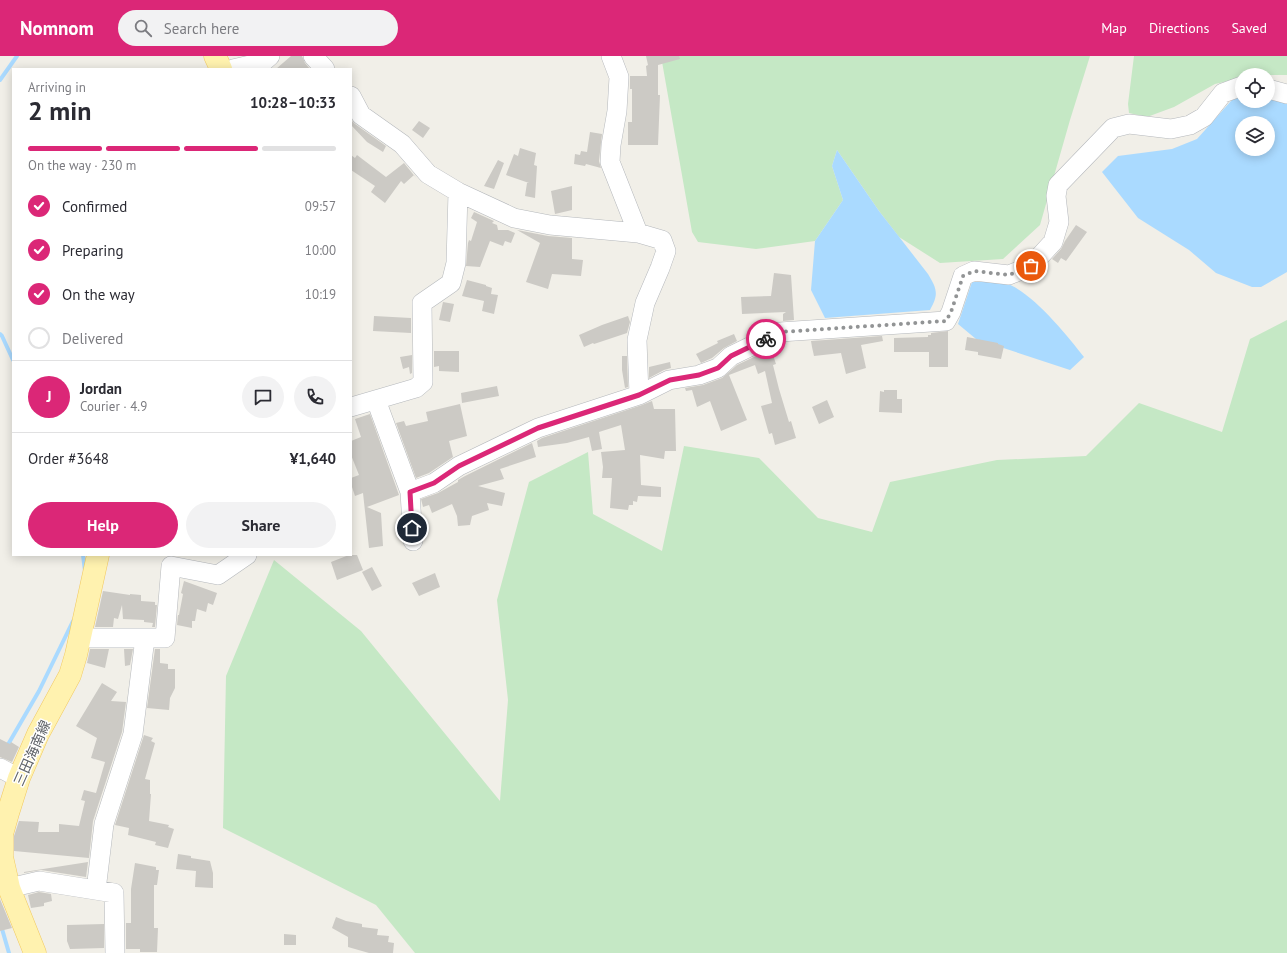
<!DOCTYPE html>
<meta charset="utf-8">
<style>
body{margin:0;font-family:"PT Sans","Noto Sans JP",sans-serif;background:#f2f2f3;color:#2b2b33;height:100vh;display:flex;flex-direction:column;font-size:15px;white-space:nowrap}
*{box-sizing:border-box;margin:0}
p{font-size:13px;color:#7c7c81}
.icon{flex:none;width:22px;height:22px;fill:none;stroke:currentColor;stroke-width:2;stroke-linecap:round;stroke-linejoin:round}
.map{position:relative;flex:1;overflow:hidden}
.sheet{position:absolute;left:12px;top:12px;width:340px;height:488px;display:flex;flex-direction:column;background:#fff;border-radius:0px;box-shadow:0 2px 10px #0003}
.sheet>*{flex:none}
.tools{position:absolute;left:1235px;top:12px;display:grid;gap:8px}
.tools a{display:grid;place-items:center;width:40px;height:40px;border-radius:50%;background:#fff;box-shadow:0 2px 10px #0003;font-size:20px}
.pin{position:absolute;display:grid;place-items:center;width:34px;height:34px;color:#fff;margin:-17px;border:2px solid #fff;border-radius:50%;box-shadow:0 1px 4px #0007}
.courier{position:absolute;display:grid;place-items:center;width:40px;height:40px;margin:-20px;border:3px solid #db2777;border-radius:50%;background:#fff;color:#222;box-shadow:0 1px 5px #0007}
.overview em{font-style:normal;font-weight:700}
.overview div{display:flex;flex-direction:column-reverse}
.overview{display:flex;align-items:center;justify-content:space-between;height:68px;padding:0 16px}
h1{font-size:26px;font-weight:700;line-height:30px}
.bar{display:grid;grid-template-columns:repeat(4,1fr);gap:6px 4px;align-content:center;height:48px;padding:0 16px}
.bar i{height:5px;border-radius:3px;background:#e1e1e2}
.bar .on{background:#db2777}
.bar p{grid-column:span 4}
.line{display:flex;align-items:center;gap:10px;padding:0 16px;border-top:1px solid #e1e1e2}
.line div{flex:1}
.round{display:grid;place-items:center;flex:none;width:42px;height:42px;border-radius:21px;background:#f2f2f3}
ol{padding:0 16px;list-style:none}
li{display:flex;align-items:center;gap:12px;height:44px}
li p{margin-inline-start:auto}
li .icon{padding:4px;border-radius:50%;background:#db2777;color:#fff;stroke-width:4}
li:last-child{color:#7c7c81}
li i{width:22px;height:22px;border:2px solid #e1e1e2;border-radius:50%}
.action{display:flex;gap:8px;margin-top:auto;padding:8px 16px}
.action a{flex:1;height:46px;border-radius:24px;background:#db2777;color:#fff;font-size:16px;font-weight:700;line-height:46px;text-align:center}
.action a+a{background:#f2f2f3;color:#2b2b33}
header{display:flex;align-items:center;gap:24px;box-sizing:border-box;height:56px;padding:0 20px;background:#db2777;color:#fff}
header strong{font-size:19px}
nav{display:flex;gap:22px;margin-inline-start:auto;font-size:14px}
.search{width:280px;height:36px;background:#f2f2f3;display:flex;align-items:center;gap:10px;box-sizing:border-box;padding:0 14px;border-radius:22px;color:#7c7c81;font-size:15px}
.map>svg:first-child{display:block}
.green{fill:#c5e8c5}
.water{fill:#aadaff;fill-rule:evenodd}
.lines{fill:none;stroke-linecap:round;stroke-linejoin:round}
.stream{stroke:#aadaff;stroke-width:4}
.building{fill:#cccac5}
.minor-casing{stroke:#b5b8bc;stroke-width:20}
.major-casing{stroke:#f2c960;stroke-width:23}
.minor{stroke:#fff;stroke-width:19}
.major{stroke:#fff2af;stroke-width:22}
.done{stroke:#929495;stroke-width:4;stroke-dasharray:0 7.2}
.route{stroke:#db2777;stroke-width:5}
.labels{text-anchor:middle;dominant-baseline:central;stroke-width:3;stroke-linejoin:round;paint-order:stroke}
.street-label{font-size:14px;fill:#5f6368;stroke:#fff}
</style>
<header>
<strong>Nomnom</strong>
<div class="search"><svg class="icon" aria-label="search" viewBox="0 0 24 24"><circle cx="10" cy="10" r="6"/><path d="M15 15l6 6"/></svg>Search here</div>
<nav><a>Map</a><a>Directions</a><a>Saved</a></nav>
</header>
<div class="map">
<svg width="1287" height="897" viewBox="0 0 1287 897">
<rect width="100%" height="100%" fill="#f1efe8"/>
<path class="green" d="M661,0H1090L1070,64L1040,169L1003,203L940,207L899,181L879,155L837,94L832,110L843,144L815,185L756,193L698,186L692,176Z
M1134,0H1287V19H1242V22L1215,28L1174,51L1147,61L1129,57L1128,48Z
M1287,264V897H415L376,849L223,772L226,620L274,504L361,575L500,745L508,644L497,544L529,426L588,396L593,458L662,495L684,390L759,402L818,462L872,476L890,426L997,404L1086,400L1139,347L1222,376L1250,283Z"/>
<path class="water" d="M1240,37H1242V45H1268V43L1287,47V216L1261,231H1252L1216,217L1189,194L1138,162L1102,116L1118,100L1172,93L1197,83L1231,45ZM1242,67H1268V93H1242Z
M837,94L879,155L928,218C937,233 939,238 930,254L825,262L811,234L815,185L843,144L832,110Z
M972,226C980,226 999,225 1006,227C1033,237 1067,279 1084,301L1070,314L976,283L958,268Z"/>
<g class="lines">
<path class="stream" d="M0,24L17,0
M0,278L2,280L13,304
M83,499L85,515
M6,692L39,635L73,565
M0,866L9,897"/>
</g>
<path class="building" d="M291,0H302L305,7L310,13H276Z
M646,0H679L680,3L658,9V39H660L658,89H628V66H632V33H630V20H647L646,10L648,9Z
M351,64L355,68L386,90L383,96L367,86L351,69Z
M419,65L430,72L423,82L412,74Z
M590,76L602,78L599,105L601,112L586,108L585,110L574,108L575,98L580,99L581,95L587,96Z
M520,92L536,97L534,109L537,110L535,142L525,140L527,127H529L506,119L514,98L518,100Z
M351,99L355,102L357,99L386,121L404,107L417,123L414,119L404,128L401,125L385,147L371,136L375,130L351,114Z
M498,104L504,107L494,133L484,130Z
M572,130V154L555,158L551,135Z
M474,156L494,165L492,167L497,169L498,174H508L515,177L511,187L505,185L503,190L490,185L480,211L466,210L468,187L469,184L471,185L477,166L471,162Z
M1076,169L1087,176L1066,205L1061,202L1058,207L1052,203L1061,193L1065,185Z
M517,174L548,180L572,182V203L583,204L581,220L552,218L548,233L526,226L540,187Z
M774,217L791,219L794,264L783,265V258L786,256L742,258L741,241L771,240Z
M467,224L486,229V230L492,232L491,238L498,239L494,258L482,255L484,245L462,240Z
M443,246L454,248L450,266L439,264Z
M374,260L411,262V277L373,275Z
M628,260L630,266L627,277L594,288L593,287L584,291L579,279L602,269Z
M948,275V311H929V296H894V282L928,281V279H931V277Z
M734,278L737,285L724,292L712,302L701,307L696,298L718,287L717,285Z
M882,280L883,285L861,289L866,312L846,318L841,297L814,300L812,291L811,285Z
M967,281L998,287V288L1004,290L1001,303L978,299V296L965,294Z
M771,293L776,308L773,309L779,333L789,366L791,365L796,382L775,389L772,377L769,378L761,350L772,347L765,315L758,318L755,309L729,319L747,364L721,375L710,345L697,351L692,334L686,335L685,332L703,329L722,322L737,309Z
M434,295H459V316L439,315V310L434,311Z
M412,299V317L410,318L409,311L403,313L400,301Z
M622,300H627L628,331L625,332L622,314Z
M670,306L671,312L664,314L649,322V311Z
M497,330L499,340L462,347L461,337Z
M884,334H897V343H902V357L879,356L880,335L884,336Z
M827,344L834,361L819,368L812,351Z
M652,345L654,353H675L676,395H665L664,403L640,399L641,429L661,431V441L638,440L637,446L633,445V449H629L628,454L610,452L612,422H602L603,411L601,396L625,394L621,369L599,376L602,393L592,395L589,381L567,387L538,391L537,385L542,382L642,349Z
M460,348L467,380L449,385L453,401L429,417L416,422L396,367L404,365L406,370L428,365L426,356Z
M370,358L399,439L367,451L381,457L383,490L369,492L363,437L355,440L351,428V422L359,419L351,399V385L361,381L355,363Z
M532,387L536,401L500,413L504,423L478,430L505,437L502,450L487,447L489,454L472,460L470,469L458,470L457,460L452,448L432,457L429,449L423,451L421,443L438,437L458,426V424L465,420Z
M349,499H357L363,514L337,524L331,506Z
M372,511L382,530L372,535L362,516Z
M435,517L440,531L419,540L412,527Z
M184,525L217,537L213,549L208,547L206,556L197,553L195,565H192V572L177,569L178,559H179L183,538L181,537Z
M103,535L130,539V538L141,539V545L155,546V549H157L155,571H152L153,567L144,566V564L123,563L122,549L118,563L114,562L113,571H95Z
M90,593H109L105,612L87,607Z
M124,593H133L130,609L125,610Z
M155,593H160V607L168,608V613H175V632L170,642L169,654L147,652Z
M102,627L117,636L111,645L126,646L122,676L93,765L89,802L14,795V780L19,765L39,766L38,776H59V768L79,770L85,745L81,744L84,734L96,737L105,706L91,702L97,682L76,670Z
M144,679L153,682L151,685L155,687L145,723L150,724V738H151L149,765L169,769L168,771L174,773L168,792L155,789L156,786L128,779L129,772L115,769Z
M0,683L10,688L11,686L19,691L12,706L0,701Z
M178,798L191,800V802L210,805L213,817V832L195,831L196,815L176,813Z
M88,806L86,821L41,814L24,817V816Z
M135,807L156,811V814H159L157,829H154V872H158L157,896H140V893H126V867H131V833Z
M39,836L51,838L52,845L44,847V850L31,852L28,839Z
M0,843L12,872L0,875Z
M336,861L346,865L362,868V871L378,873L377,879L389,880L388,886L394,887L393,897H369L348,891V881L332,872Z
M104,868V892L70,893L67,885V869Z
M284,878L296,879V889H284Z"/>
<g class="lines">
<g class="minor-casing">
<path id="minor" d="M313,0L325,13
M611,0L619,21L617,55L611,89L610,106L638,177
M233,13L263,6L270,0
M1268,33L1287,38
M351,40L361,59L402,88L428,118L458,136L514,162L550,169L638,177L662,184L666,195L660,212L645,247L637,284L639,339L669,324L699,319L718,312L731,300L780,276L946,265L951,256L963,220L974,215L1009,219L1031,210L1053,186L1059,166L1056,140L1058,129L1113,72L1129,68L1171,73L1190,69L1204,61L1223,37L1242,30
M376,344L410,436L413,485
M351,351L416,332L423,326L422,247L451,227L456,207L458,136
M410,436L434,427L459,410L538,372L639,339
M80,582H165L171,510L218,519L247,499
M0,712L19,722
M9,832L39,825L114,837L115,897
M96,834L104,768L133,678L145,582"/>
</g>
<g class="major-casing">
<path id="major" d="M215,0L221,13
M35,897L9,832L2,801V778L8,757L19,722L38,678L70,619L76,599L98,499"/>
</g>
<use href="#minor" class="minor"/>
<use href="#major" class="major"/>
</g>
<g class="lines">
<path class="done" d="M766,283L780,276L946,265L951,256L963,220L974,215L1009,219L1031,210"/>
<path class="route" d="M412,472L410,436L434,427L459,410L538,372L639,339L670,324L699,319L718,312L731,300L766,283"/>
</g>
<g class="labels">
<g class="street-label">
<text transform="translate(32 697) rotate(-66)">三田海南線</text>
</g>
</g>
</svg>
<div class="tools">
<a><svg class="icon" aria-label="locate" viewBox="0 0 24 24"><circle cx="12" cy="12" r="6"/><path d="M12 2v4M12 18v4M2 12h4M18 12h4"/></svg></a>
<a><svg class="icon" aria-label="layers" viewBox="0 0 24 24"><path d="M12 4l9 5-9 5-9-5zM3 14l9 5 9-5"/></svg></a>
</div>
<div class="pin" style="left:1031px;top:210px;background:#ea580c"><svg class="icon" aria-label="bag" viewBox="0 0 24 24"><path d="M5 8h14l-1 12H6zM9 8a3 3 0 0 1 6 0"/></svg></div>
<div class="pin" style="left:412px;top:472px;background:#1f2937"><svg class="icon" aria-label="home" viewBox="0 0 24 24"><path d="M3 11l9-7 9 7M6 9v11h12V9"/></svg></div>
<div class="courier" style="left:766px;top:283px"><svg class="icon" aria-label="bike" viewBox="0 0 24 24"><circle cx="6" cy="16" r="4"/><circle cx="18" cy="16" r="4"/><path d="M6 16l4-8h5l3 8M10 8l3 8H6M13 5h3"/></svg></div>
<section class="sheet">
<div class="overview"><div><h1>2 min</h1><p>Arriving in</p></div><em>10:28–10:33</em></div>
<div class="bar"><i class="on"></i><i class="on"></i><i class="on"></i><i></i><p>On the way · 230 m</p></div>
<ol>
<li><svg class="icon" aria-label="check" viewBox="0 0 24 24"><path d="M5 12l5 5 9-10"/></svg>Confirmed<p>09:57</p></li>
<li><svg class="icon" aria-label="check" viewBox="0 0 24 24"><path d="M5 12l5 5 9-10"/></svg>Preparing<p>10:00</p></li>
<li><svg class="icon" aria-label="check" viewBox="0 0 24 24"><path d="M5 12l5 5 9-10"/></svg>On the way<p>10:19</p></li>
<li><i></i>Delivered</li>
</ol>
<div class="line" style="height:72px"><b class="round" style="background:#db2777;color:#fff">J</b><div><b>Jordan</b><p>Courier · 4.9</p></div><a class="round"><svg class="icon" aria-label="chat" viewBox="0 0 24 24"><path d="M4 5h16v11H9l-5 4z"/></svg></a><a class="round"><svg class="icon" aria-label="phone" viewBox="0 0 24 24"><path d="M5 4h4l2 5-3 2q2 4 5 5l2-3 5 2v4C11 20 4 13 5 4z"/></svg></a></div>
<div class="line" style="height:52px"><div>Order #3648</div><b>¥1,640</b></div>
<div class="action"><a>Help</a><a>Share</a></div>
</section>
</div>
